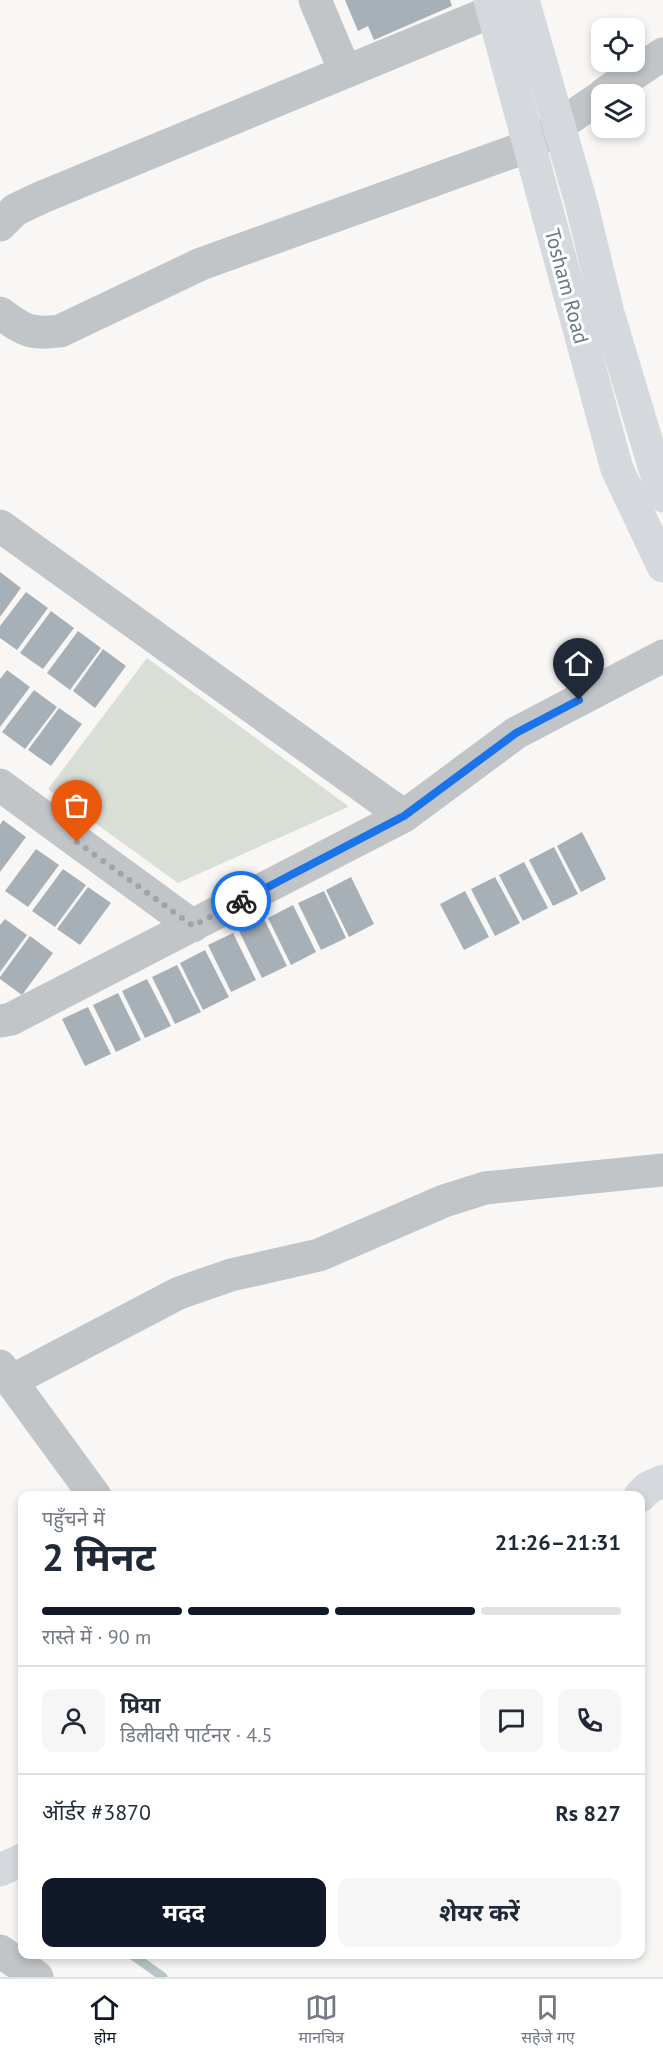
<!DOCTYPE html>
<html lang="hi">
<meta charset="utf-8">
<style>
body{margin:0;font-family:"PT Sans","Noto Sans Devanagari",sans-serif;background:#f6f6f7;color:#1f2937;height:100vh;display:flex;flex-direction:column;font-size:22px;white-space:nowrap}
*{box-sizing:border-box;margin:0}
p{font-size:20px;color:#747a83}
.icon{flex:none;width:33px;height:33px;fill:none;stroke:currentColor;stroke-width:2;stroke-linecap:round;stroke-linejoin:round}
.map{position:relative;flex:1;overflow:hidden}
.sheet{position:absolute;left:18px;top:1491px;width:627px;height:468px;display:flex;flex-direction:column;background:#fff;border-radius:12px;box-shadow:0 3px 9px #0003}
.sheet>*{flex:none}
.buttons{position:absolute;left:591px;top:18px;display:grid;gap:12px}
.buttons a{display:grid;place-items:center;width:54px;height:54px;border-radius:12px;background:#fff;box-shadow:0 3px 9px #0003;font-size:30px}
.pin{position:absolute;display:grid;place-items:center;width:51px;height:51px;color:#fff;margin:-62px -26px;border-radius:50% 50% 50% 0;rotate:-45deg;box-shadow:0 0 6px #0007}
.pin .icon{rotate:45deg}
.courier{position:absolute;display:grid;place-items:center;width:60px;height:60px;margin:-30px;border:4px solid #1a73e8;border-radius:50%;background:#fff;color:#222;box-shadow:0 2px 8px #0007}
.headline em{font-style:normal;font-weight:700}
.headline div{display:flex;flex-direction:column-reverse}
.headline{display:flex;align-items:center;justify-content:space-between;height:102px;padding:0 24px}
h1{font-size:39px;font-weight:700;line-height:45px}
.bar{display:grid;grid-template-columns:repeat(4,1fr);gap:9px 6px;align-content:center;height:72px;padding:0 24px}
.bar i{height:8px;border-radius:4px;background:#e0e1e3}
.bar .selected{background:#111827}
.bar p{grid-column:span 4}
.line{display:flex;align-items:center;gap:15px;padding:0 24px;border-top:2px solid #e0e1e3}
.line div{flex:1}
.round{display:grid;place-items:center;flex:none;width:63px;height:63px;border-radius:12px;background:#f6f6f7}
.cta{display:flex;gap:12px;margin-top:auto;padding:12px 24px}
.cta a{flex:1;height:69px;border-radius:12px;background:#111827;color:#fff;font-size:24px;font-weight:700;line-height:69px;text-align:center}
.cta a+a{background:#f6f6f7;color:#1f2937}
.dock{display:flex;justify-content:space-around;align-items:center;height:84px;border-top:2px solid #e0e1e3;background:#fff;font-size:16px;color:#747a83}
.dock a{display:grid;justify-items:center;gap:3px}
.dock .selected{color:#111827}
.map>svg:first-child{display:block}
.green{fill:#d9ded6}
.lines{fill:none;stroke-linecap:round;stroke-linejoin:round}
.stream{stroke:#b8c5c8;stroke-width:9}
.building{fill:#a7b0b6}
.minor{stroke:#c1c5c8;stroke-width:33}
.major{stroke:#d5d9dd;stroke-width:33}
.done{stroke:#9aa5ac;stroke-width:6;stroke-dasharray:0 10.8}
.route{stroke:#1a73e8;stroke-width:8}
.labels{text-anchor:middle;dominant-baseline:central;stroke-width:6;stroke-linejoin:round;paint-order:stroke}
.street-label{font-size:21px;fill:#677985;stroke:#fff}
</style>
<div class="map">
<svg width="663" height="1977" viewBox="0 0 663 1977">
<rect width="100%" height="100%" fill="#f8f7f5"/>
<path class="green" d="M147,658L348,806V807L178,883L48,789Z"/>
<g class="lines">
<path class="stream" d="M131,1954L163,1977"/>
</g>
<path class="building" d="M345,0H450L452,6L374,40L368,26L358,31Z
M0,572L21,588L0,617Z
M26,592L48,608L17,650L0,638V626Z
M51,611L74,628L43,669L20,653Z
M78,631L101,648L70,690L47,673Z
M103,649L126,666L95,708L73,691Z
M7,670L30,687L0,727V679Z
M34,690L57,707L25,749L2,732Z
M59,708L82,724L51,766L28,750Z
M3,820L26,837L0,872V825Z
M582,832L606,879L581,892L557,846Z
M554,847L578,894L553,906L529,860Z
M36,849L59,865L28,907L5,891Z
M524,862L548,908L523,921L499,875Z
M63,869L86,885L55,927L32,911Z
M351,877L374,924L349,937L326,890Z
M495,877L520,923L495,936L471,889Z
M88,887L111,903L80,945L57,929Z
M324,891L346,938L321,950L298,903Z
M465,891L489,937L464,950L440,904Z
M293,905L316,952L291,965L268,918Z
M5,919L27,935L0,972V925Z
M264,919L287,966L262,978L239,931Z
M233,933L256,980L231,992L208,945Z
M30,936L53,953L22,995L0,979V977Z
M205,950L229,997L203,1010L180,963Z
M177,965L201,1012L175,1024L152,977Z
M147,979L171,1026L145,1038L122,991Z
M118,993L141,1040L116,1052L93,1005Z
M88,1007L111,1054L85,1066L62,1019Z"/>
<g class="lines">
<path class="minor" d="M315,0L345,71
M604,94L663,54
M0,225L15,210L40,198L493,11
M0,313C24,330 29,335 60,331L201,264L529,146L602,96
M0,526L404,816
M0,785L193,926
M0,1021L11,1019L404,816L516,733L663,656
M0,1366L95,1496
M11,1381L179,1293L231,1275L319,1255L444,1201L485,1188L663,1170
M0,1951L37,1977"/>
<path class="major" d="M490,0L617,469L663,566
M523,0L582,206L608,313L663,496
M640,1496L648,1488L663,1481
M0,1870L22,1860"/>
</g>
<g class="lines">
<path class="done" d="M77,842L193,926L241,901"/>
<path class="route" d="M241,901L404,816L516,733L579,700"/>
</g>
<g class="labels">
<g class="street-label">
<text transform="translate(567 286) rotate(75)">Tosham Road</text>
</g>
</g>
</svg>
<div class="buttons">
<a><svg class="icon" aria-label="locate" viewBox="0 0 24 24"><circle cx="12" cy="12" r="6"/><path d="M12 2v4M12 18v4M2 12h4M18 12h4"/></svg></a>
<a><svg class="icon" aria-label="layers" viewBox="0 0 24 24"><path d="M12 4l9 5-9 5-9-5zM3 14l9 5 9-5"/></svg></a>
</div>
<div class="pin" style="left:77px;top:842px;background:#ea580c"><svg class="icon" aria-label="bag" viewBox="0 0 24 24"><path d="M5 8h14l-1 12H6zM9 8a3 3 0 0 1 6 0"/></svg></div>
<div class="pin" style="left:579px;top:700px;background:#1f2937"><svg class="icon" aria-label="home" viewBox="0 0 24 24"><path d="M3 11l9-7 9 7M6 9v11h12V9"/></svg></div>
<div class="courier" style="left:241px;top:901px"><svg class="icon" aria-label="bike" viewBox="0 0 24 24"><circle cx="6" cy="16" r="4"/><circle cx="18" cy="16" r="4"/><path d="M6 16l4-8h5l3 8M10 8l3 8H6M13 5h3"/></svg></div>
<section class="sheet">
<div class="headline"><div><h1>2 मिनट</h1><p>पहुँचने में</p></div><em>21:26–21:31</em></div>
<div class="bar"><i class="selected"></i><i class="selected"></i><i class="selected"></i><i></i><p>रास्ते में · 90 m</p></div>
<div class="line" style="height:108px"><a class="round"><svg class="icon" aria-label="person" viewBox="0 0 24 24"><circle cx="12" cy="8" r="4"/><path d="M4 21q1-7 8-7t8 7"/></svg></a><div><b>प्रिया</b><p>डिलीवरी पार्टनर · 4.5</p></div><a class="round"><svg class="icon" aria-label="chat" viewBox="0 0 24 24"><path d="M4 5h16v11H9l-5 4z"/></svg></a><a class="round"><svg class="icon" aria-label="phone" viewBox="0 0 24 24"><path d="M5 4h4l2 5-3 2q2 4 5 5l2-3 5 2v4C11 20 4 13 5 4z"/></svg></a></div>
<div class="line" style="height:78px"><div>ऑर्डर #3870</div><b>Rs 827</b></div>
<div class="cta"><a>मदद</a><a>शेयर करें</a></div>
</section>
</div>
<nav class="dock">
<a class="selected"><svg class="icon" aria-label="home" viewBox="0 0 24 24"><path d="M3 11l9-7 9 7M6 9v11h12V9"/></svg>होम</a>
<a><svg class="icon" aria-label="map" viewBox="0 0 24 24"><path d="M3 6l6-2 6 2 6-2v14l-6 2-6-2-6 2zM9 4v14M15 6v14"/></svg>मानचित्र</a>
<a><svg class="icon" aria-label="saved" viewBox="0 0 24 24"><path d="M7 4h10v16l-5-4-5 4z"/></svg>सहेजे गए</a>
</nav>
